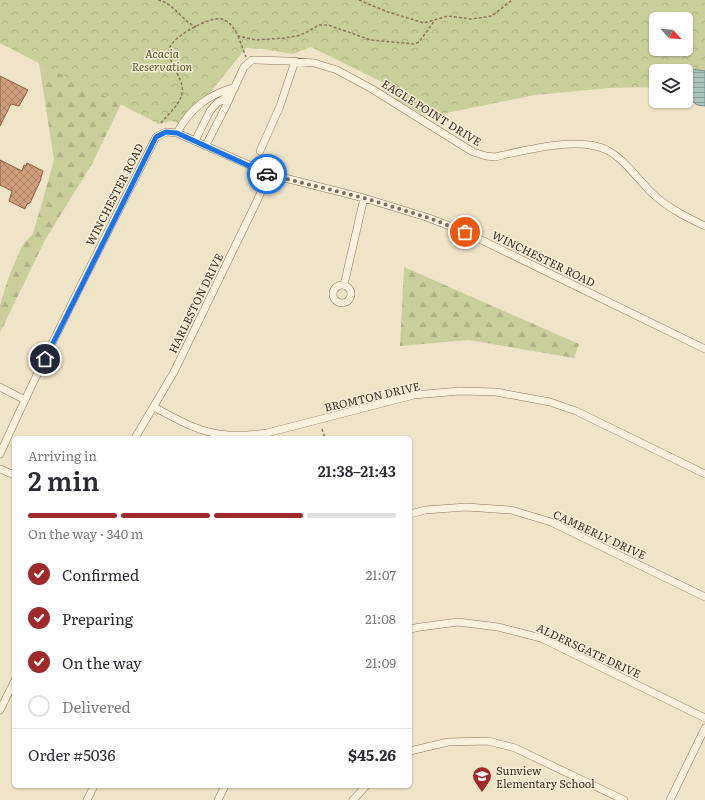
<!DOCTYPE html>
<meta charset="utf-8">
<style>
body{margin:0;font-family:Literata,serif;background:#f2f2f3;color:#2b2b33;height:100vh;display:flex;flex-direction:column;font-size:15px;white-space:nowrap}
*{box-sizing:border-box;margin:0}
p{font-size:13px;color:#7c7c81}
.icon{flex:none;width:22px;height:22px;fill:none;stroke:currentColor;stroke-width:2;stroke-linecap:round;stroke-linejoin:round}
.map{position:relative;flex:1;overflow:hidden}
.sheet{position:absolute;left:12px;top:436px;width:400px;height:352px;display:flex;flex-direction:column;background:#fff;border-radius:6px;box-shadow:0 1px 3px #0004}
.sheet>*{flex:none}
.needle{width:26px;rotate:116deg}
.fabs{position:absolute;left:649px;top:12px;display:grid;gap:8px}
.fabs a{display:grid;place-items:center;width:44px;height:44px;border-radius:6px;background:#fff;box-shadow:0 1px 3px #0004;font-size:20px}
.pin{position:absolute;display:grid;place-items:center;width:34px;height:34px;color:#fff;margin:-17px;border:2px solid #fff;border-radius:50%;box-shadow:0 1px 4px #0007}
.courier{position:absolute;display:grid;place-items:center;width:40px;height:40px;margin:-20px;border:3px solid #1a73e8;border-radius:50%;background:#fff;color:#222;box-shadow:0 1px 5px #0007}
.overview em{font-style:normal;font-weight:600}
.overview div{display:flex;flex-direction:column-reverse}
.overview{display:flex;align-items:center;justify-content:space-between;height:68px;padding:0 16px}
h1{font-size:26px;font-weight:600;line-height:30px}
.bar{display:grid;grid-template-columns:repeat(4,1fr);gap:6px 4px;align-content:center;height:48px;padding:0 16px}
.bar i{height:5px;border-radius:3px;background:#e1e1e2}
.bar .selected{background:#9e2a2b}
.bar p{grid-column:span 4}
.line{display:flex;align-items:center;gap:10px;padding:0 16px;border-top:1px solid #e1e1e2}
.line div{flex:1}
ol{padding:0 16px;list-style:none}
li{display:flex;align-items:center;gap:12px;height:44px}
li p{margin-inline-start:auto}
li .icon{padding:4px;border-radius:50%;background:#9e2a2b;color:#fff;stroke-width:4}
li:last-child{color:#7c7c81}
li i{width:22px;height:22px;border:2px solid #e1e1e2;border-radius:50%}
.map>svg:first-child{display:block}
.forest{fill:url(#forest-firs)}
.park{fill:url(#park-crowns);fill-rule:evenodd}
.water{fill:url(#water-rules);stroke:#6f938a}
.building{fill:url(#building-cross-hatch);stroke:#8d5f41}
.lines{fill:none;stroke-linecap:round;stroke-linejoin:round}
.street-casing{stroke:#8d765c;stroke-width:8}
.path{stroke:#8d765c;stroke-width:1.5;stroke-dasharray:3 2;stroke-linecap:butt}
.street{stroke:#faf1dc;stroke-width:7}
.done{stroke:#7c6e5b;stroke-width:4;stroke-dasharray:0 7.2}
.route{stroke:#1a73e8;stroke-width:5}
.labels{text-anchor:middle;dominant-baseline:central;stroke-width:3;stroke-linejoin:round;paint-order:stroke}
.park-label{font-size:11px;font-style:italic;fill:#4d5a26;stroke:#f7eed8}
.street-label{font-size:11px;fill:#3d2e20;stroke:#f7eed8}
.poi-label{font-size:11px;fill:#3d2e20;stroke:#f7eed8;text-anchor:start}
</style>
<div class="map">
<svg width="705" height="800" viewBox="0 0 705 800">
<defs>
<pattern id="forest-firs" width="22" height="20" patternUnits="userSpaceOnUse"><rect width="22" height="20" fill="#c9cf9b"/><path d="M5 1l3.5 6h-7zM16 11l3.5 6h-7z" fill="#aeb285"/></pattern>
<pattern id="park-crowns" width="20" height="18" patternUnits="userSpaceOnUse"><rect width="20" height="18" fill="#c9cf9b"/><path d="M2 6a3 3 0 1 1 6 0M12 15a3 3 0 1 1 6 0" fill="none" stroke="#aeb285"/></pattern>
<pattern id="water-rules" width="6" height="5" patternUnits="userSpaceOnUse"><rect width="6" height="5" fill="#a9c4bc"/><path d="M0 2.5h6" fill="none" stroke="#8ba098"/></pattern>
<pattern id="building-cross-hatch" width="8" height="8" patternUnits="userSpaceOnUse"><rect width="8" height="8" fill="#cf9f7d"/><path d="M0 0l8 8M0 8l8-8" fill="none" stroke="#a98266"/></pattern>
</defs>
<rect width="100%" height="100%" fill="#f0e4c8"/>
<path class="forest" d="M0,15L121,104L92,164L45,240L0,333V305L9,276L23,244L33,234L54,160L39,63L0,43Z
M404,267L579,344L574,358L469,340L400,346Z"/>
<path class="park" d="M0,0H705V86L686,71H656V87L609,88L535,95L427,117L398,100L392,87L311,47L293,54L263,49L246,48L184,125L172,121L159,124L0,43ZM656,19H686V49H656Z"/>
<path class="water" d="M691,69L705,71V106L697,105L686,96V71H685Z"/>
<path class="building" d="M0,76L28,90L19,106L11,104L0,126Z
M0,160L22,171L24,165L26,166L27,163L43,171L41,177V179L30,203L27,204L25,209L9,201L12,191L0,185Z"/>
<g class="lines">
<g class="street-casing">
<path id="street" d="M177,133C190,108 208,95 235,87
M195,141L210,111L217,103L230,95
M206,145L225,108L244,67L252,60L288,61L314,63L337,70L372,89L473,152L486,156L495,157C525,150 579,136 607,150C624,159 637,178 651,192C666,207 686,217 705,226
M260,151L280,106L295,61
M344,285L364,198
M333 294a9 9 0 1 1 18 0a9 9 0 1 1-18 0Z
M0,387L25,400
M154,407C169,415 186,425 202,430C223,437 245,436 267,433L414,395L460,391L496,392L550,402L576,411L705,474
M135,438L174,372L256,203L269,174
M0,454C48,348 101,245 154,141L156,137L166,132L177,133L269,174L364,198L429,218L465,232L705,349
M0,469L14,475
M410,514L425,510L466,507L511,510L551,522L705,597
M410,629L420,627L458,622L498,627L541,638L705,718
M0,710L14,682
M410,751L448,742L488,741L515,748L624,800
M87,800L94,786
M218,800L225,786
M353,800L366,786
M670,800L705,728"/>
</g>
<path class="path" d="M158,0C174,3 181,20 196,27
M359,0L388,12L424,23L448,16L471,19L492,16L512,0
M238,36L246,57
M161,123C168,114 180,105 182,93C185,78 165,61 170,47C174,36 210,16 222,19C231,22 234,29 238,36L256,40L284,38L297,36L305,33L319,25H328L371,40L414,44L419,42L435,20
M322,429L325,438"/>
<use href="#street" class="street"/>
</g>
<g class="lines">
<path class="done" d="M267,174L364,198L429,218L465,232"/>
<path class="route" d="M45,359L156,137L166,132L177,133L267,174"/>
</g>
<defs>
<g id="school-pin" transform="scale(1)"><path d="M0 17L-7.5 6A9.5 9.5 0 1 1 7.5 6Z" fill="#9e2a2b" stroke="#f7eed8"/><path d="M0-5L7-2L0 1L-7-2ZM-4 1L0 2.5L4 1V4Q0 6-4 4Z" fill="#fff"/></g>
</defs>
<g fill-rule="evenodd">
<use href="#school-pin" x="482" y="776"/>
</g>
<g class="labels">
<g class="park-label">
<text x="162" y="53">Acacia<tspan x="162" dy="13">Reservation</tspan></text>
</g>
<g class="street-label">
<text transform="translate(432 112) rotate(32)">EAGLE POINT DRIVE</text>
<text transform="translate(114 194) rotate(-63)">WINCHESTER ROAD</text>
<text transform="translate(544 258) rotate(26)">WINCHESTER ROAD</text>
<text transform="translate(195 303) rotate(-64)">HARLESTON DRIVE</text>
<text transform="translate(372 396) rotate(-13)">BROMTON DRIVE</text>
<text transform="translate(600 534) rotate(25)">CAMBERLY DRIVE</text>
<text transform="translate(589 650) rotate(25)">ALDERSGATE DRIVE</text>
</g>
<g class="poi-label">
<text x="496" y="770">Sunview<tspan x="496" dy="13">Elementary School</tspan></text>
</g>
</g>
</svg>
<div class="fabs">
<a><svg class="needle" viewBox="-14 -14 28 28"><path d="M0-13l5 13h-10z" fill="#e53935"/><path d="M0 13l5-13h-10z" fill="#7c7c81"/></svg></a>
<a><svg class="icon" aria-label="layers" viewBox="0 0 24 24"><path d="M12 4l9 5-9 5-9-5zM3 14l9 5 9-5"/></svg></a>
</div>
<div class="pin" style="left:465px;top:232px;background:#ea580c"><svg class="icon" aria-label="bag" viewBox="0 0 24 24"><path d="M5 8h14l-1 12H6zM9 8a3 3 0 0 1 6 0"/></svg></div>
<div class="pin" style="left:45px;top:359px;background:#1f2937"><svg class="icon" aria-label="home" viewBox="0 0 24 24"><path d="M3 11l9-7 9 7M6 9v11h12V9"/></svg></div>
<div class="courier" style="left:267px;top:174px"><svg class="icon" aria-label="car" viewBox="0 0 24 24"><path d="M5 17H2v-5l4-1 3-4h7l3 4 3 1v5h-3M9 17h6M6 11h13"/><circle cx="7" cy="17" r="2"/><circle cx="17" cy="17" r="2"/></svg></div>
<section class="sheet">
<div class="overview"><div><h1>2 min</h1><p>Arriving in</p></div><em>21:38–21:43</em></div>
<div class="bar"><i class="selected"></i><i class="selected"></i><i class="selected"></i><i></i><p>On the way · 340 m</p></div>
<ol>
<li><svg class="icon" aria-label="check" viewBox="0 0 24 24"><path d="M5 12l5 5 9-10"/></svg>Confirmed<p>21:07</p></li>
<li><svg class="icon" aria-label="check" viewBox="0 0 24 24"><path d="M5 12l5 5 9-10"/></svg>Preparing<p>21:08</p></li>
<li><svg class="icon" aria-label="check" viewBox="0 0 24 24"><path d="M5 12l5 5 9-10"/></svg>On the way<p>21:09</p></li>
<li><i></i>Delivered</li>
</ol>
<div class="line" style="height:52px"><div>Order #5036</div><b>$45.26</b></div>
</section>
</div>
